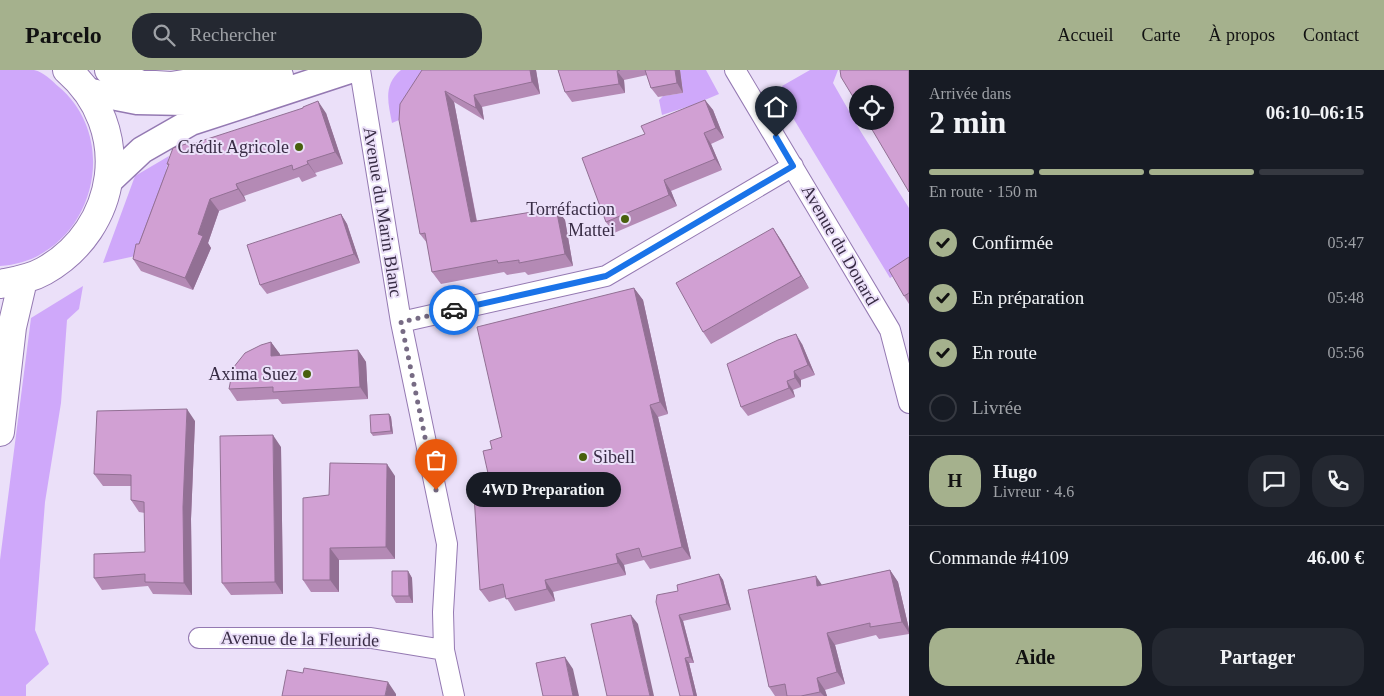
<!DOCTYPE html>
<html lang="fr">
<meta charset="utf-8">
<style>
body{margin:0;font-family:"Times New Roman",serif;background:#242831;color:#f1f3f6;height:100vh;display:flex;flex-direction:column;font-size:19px;white-space:nowrap}
*{box-sizing:border-box;margin:0}
p{font-size:16px;color:#9ea1a6}
.icon{flex:none;width:28px;height:28px;fill:none;stroke:currentColor;stroke-width:2;stroke-linecap:round;stroke-linejoin:round}
.map{position:relative;flex:1;overflow:hidden}
.drawer{display:flex;flex-direction:column;background:#171b24;width:475px}
.drawer>*{flex:none}
.controls{position:absolute;left:849px;top:15px;display:grid;gap:10px}
.controls a{display:grid;place-items:center;width:45px;height:45px;border-radius:50%;background:#171b24;box-shadow:0 2px 8px #0003;font-size:25px}
.pin{position:absolute;display:grid;place-items:center;width:42px;height:42px;color:#fff;margin:-51px -21px;border-radius:50% 50% 50% 0;rotate:-45deg;box-shadow:0 0 5px #0007}
.pin .icon{rotate:45deg}
.courier{position:absolute;display:grid;place-items:center;width:50px;height:50px;margin:-25px;border:4px solid #1a73e8;border-radius:50%;background:#fff;color:#222;box-shadow:0 1px 6px #0007}
.bubble{position:absolute;height:35px;border-radius:18px;background:#171b24;box-shadow:0 2px 8px #0003;font-size:16px;font-weight:800;line-height:35px;text-align:center}
.headline em{font-style:normal;font-weight:800}
.headline div{display:flex;flex-direction:column-reverse}
.headline{display:flex;align-items:center;justify-content:space-between;height:85px;padding:0 20px}
h1{font-size:32px;font-weight:800;line-height:38px}
.bar{display:grid;grid-template-columns:repeat(4,1fr);gap:8px 5px;align-content:center;height:60px;padding:0 20px}
.bar i{height:6px;border-radius:4px;background:#363941}
.bar .selected{background:#a5b18d}
.bar p{grid-column:span 4}
.line{display:flex;align-items:center;gap:12px;padding:0 20px;border-top:1px solid #363941}
.line div{flex:1}
.round{display:grid;place-items:center;flex:none;width:52px;height:52px;border-radius:20px;background:#242831}
ol{padding:0 20px;list-style:none}
li{display:flex;align-items:center;gap:15px;height:55px}
li p{margin-inline-start:auto}
li .icon{padding:5px;border-radius:50%;background:#a5b18d;color:#111;stroke-width:4}
li:last-child{color:#9ea1a6}
li i{width:28px;height:28px;border:2px solid #363941;border-radius:50%}
.cta{display:flex;gap:10px;margin-top:auto;padding:10px 20px}
.cta a{flex:1;height:58px;border-radius:20px;background:#a5b18d;color:#111;font-size:20px;font-weight:800;line-height:58px;text-align:center}
.cta a+a{background:#242831;color:#f1f3f6}
header{display:flex;align-items:center;gap:30px;box-sizing:border-box;height:70px;padding:0 25px;background:#a5b18d;color:#111}
header strong{font-size:24px}
nav{display:flex;gap:28px;margin-inline-start:auto;font-size:18px}
.search{width:350px;height:45px;background:#242831;display:flex;align-items:center;gap:12px;box-sizing:border-box;padding:0 18px;border-radius:20px;color:#9ea1a6;font-size:19px}
main{display:flex;flex:1;min-height:0}
.map>svg:first-child{display:block}
.green{fill:#cfa8fa}
.lines{fill:none;stroke-linecap:round;stroke-linejoin:round}
.minor-casing{stroke:#9479b2;stroke-width:22}
.tertiary-casing{stroke:#9479b2;stroke-width:29}
.primary-casing{stroke:#9479b2;stroke-width:30}
.motorway-casing{stroke:#9479b2;stroke-width:30}
.minor{stroke:#fff;stroke-width:20}
.tertiary{stroke:#fff;stroke-width:26}
.primary{stroke:#fff;stroke-width:28}
.motorway{stroke:#fff;stroke-width:28}
.wall{fill:#b48ab5}
.shaded-wall{fill:#927094}
.building{fill:#d1a0d3;stroke:#927094}
.done{stroke:#776b84;stroke-width:5;stroke-dasharray:0 9}
.route{stroke:#1a73e8;stroke-width:6}
.poi-dot{fill:#48600d;stroke:#ebe0f9;stroke-width:2}
.labels{text-anchor:middle;dominant-baseline:central;stroke-width:4;stroke-linejoin:round;paint-order:stroke}
.poi-label{font-size:18px;fill:#382c45;stroke:#ebe0f9;text-anchor:end}
.street-label{font-size:18px;fill:#382c45;stroke:#ebe0f9}
</style>
<header>
<strong>Parcelo</strong>
<div class="search"><svg class="icon" aria-label="search" viewBox="0 0 24 24"><circle cx="10" cy="10" r="6"/><path d="M15 15l6 6"/></svg>Rechercher</div>
<nav><a>Accueil</a><a>Carte</a><a>À propos</a><a>Contact</a></nav>
</header>
<main>
<div class="map">
<svg width="909" height="626" viewBox="0 0 909 626">
<rect width="100%" height="100%" fill="#ebe0f9"/>
<path class="green" d="M0,0C11,0 24,0 34,0C44,2 52,11 59,17C126,74 88,191 0,196Z
M401,0H436L404,48L392,53C388,32 383,15 401,0Z
M680,0H706L719,24L693,35L662,45L659,30L663,26L683,23Z
M810,0H838L833,13L861,62L909,138V196L890,208L784,33L782,16Z
M169,86L161,127L140,185L103,193L135,106Z
M83,216L79,239L67,250L61,333L45,432L35,560L49,594L26,615V626H0V490L31,248Z"/>
<g class="lines">
<g class="minor-casing">
<path id="minor" d="M360,0L401,252L447,474L443,542L444,580
M735,0L890,260L909,333
M401,252L606,206L793,96
M199,568H371L444,580L454,626"/>
</g>
<g class="tertiary-casing">
<path id="tertiary" d="M86,21L137,31L186,32L258,12
M109,111L142,80L191,52L350,0"/>
</g>
<g class="primary-casing">
<path id="primary" d="M0,214C15,211 30,209 44,201C119,159 134,58 67,0
M0,362L12,257L23,210"/>
</g>
<g class="motorway-casing">
<path id="motorway" d="M109,0L139,14L171,16L230,7L279,6"/>
</g>
<use href="#minor" class="minor"/>
<use href="#tertiary" class="tertiary"/>
<use href="#primary" class="primary"/>
<use href="#motorway" class="motorway"/>
</g>
<path class="wall" d="M422,0H536L540,24L482,37L484,50L454,32L477,151L556,138L565,150L573,196L528,205L525,202L507,205L504,202L441,214L432,202L427,173L420,164Z
M558,0H680L683,23L658,27L651,18L647,5L624,10L625,23L572,32L565,22Z
M705,30L713,40L724,68L711,74L722,100L671,121L677,136L614,163L606,152L645,64Z
M326,43L343,94L315,103L317,106L302,112L299,107L244,126L246,131L219,141L208,173L211,178L193,220L141,201L133,189L168,96L167,94L195,73Z
M341,144L347,154L360,193L267,224L260,215Z
M773,158L781,170L809,218L711,274L703,262Z
M909,187V234L904,226Z
M634,218L643,230L668,344L658,347L691,489L650,499L644,490L624,495L626,505L553,522L555,531L515,541L506,527L489,532L480,520L492,421V379Z
M271,272L280,285L358,280L366,292L368,329L282,334L278,329L237,331L229,319Z
M802,274L815,305L801,310V317L793,320L795,327L748,346L741,337Z
M389,344L391,347L393,364L373,366L371,363Z
M195,351L191,449L192,525L153,524L148,516L102,520L94,508L145,482V443L139,442L131,430V416H103L94,404Z
M281,377L283,524L231,525L222,513Z
M395,406V489L339,490V522H311L303,510L329,425Z
M890,500L898,512L909,559V564L879,569L876,565L835,575L845,614L825,620L827,626H775L769,617L822,515Z
M408,501L412,508L413,533H396L392,526Z
M719,504L723,510L731,540L683,551L694,593H689L697,626H680L678,521Z"/>
<path class="shaded-wall" d="M530,0H536L540,24L532,12Z
M675,0H680L683,23L677,13Z
M617,1L624,10L625,23L619,14Z
M445,21L454,32L479,164L471,152Z
M474,25L482,37L484,50L476,38Z
M705,30L713,40L724,68L716,58Z
M318,31L326,43L343,94L335,82Z
M704,63L711,74L722,100L715,89Z
M307,91L317,106L308,94Z
M664,110L671,121L677,136L669,125Z
M236,114L244,126L246,131L238,119Z
M210,129L219,141L208,173L211,178L193,220L185,208L198,164Z
M556,138L565,150L573,196L565,184Z
M341,144L347,154L360,193L354,184Z
M773,158L781,170L809,218L801,206Z
M634,218L643,230L668,344L660,332Z
M796,264L802,274L815,305L808,295Z
M271,272L280,284V298L271,286Z
M358,280L366,292L368,329L360,317Z
M794,301L801,310V317L795,308Z
M787,311L793,320L795,327L789,318Z
M650,335L658,347L691,489L682,477Z
M187,339L195,351L191,449L192,525L184,513L183,437Z
M389,344L391,347L393,364L391,361Z
M273,365L281,377L283,524L275,512Z
M387,394L395,406V489L386,477Z
M330,478L339,490V522L330,510Z
M616,484L624,495L626,505L618,493Z
M890,500L898,512L909,559V563L902,552Z
M408,501L412,508L413,533L409,526Z
M719,504L723,510L731,540L727,534Z
M816,506L824,518L817,516Z
M545,510L553,522L555,531L547,519Z
M631,545L638,554L654,626H650Z
M679,545L683,551L694,593L690,587Z
M827,563L835,575L845,614L837,602Z
M565,587L573,599L579,626H573Z
M685,588L689,593L697,626H694Z
M817,608L825,620L827,626H824L820,622Z
M388,612L396,624V626H385Z"/>
<path class="building" d="M422,0H530L532,12L474,25L476,38L445,21L471,152L556,138L565,184L519,193V190L498,193L497,190L432,202L425,163L420,164L399,50L400,34Z
M558,0H620L617,1L619,14L565,22Z
M645,0H675L677,13L651,18Z
M840,0H909V122L867,51H885V24H858V35L841,7Z
M705,30L716,58L704,63L715,89L664,110L669,125L606,152L582,88L645,64L641,56Z
M318,31L335,82L307,91L308,94L293,100L292,95L236,114L238,119L210,129L198,164L203,166L185,208L133,189L136,174H139L169,94H167L173,78L189,73H195L303,38V37Z
M341,144L354,184L260,215L247,175Z
M773,158L801,206L703,262L676,213Z
M909,187V223L904,226L889,200Z
M634,218L660,332L650,335L682,477L642,487L639,478L616,484L618,493L545,510L547,519L506,529L503,514L480,520L474,425L492,421L483,381L492,379L490,371L502,367L477,257Z
M796,264L808,295L794,301L795,308L787,311L789,318L741,337L727,294L778,270Z
M271,272V286L358,280L360,317L273,322V317L229,319L233,298L245,283L261,275Z
M187,339L183,437L184,513L145,512V504L94,508V484L145,482L144,432L131,430V405L94,404L97,341Z
M389,344L391,361L371,363L370,345Z
M273,365L275,512L222,513L220,366Z
M330,393L387,394L386,477L330,478V510H303V428L329,425Z
M890,500L902,552L870,557V553L827,563L837,602L817,608L820,622L801,626H787L785,614L769,617L748,520L816,506L817,516Z
M392,501H408L409,526H392Z
M719,504L727,534L679,545L690,587L685,588L694,626H680L656,532L657,525L678,521L677,515Z
M631,545L650,626H607L591,554Z
M565,587L573,626H543L536,593Z
M304,598L388,612L385,626H282L287,600L303,603Z"/>
<g class="lines">
<path class="done" d="M436,420L401,252L454,240"/>
<path class="route" d="M454,240L606,206L793,96L776,67"/>
</g>
<g class="poi-dot">
<circle cx="299" cy="77" r="5"/>
<circle cx="625" cy="149" r="5"/>
<circle cx="307" cy="304" r="5"/>
<circle cx="583" cy="387" r="5"/>
</g>
<g class="labels">
<g class="poi-label">
<text x="289" y="77">Crédit Agricole</text>
<text x="615" y="139">Torréfaction<tspan x="615" dy="21">Mattei</tspan></text>
<text x="297" y="304">Axima Suez</text>
<text x="593" y="387" text-anchor="start">Sibell</text>
</g>
<g class="street-label">
<text transform="translate(383 142) rotate(81)">Avenue du Marin Blanc</text>
<text transform="translate(840 175) rotate(60)">Avenue du Douard</text>
<text transform="translate(300 569) rotate(1)">Avenue de la Fleuride</text>
</g>
</g>
</svg>
<div class="controls">
<a><svg class="icon" aria-label="locate" viewBox="0 0 24 24"><circle cx="12" cy="12" r="6"/><path d="M12 2v4M12 18v4M2 12h4M18 12h4"/></svg></a>
</div>
<div class="pin" style="left:436px;top:420px;background:#ea580c"><svg class="icon" aria-label="bag" viewBox="0 0 24 24"><path d="M5 8h14l-1 12H6zM9 8a3 3 0 0 1 6 0"/></svg></div>
<div class="pin" style="left:776px;top:67px;background:#1f2937"><svg class="icon" aria-label="home" viewBox="0 0 24 24"><path d="M3 11l9-7 9 7M6 9v11h12V9"/></svg></div>
<div class="courier" style="left:454px;top:240px"><svg class="icon" aria-label="car" viewBox="0 0 24 24"><path d="M5 17H2v-5l4-1 3-4h7l3 4 3 1v5h-3M9 17h6M6 11h13"/><circle cx="7" cy="17" r="2"/><circle cx="17" cy="17" r="2"/></svg></div>
<div class="bubble" style="left:466px;top:402px;width:155px">4WD Preparation</div>
</div>
<section class="drawer">
<div class="headline"><div><h1>2 min</h1><p>Arrivée dans</p></div><em>06:10–06:15</em></div>
<div class="bar"><i class="selected"></i><i class="selected"></i><i class="selected"></i><i></i><p>En route · 150 m</p></div>
<ol>
<li><svg class="icon" aria-label="check" viewBox="0 0 24 24"><path d="M5 12l5 5 9-10"/></svg>Confirmée<p>05:47</p></li>
<li><svg class="icon" aria-label="check" viewBox="0 0 24 24"><path d="M5 12l5 5 9-10"/></svg>En préparation<p>05:48</p></li>
<li><svg class="icon" aria-label="check" viewBox="0 0 24 24"><path d="M5 12l5 5 9-10"/></svg>En route<p>05:56</p></li>
<li><i></i>Livrée</li>
</ol>
<div class="line" style="height:90px"><b class="round" style="background:#a5b18d;color:#111">H</b><div><b>Hugo</b><p>Livreur · 4.6</p></div><a class="round"><svg class="icon" aria-label="chat" viewBox="0 0 24 24"><path d="M4 5h16v11H9l-5 4z"/></svg></a><a class="round"><svg class="icon" aria-label="phone" viewBox="0 0 24 24"><path d="M5 4h4l2 5-3 2q2 4 5 5l2-3 5 2v4C11 20 4 13 5 4z"/></svg></a></div>
<div class="line" style="height:65px"><div>Commande #4109</div><b>46.00 €</b></div>
<div class="cta"><a>Aide</a><a>Partager</a></div>
</section>
</main>
